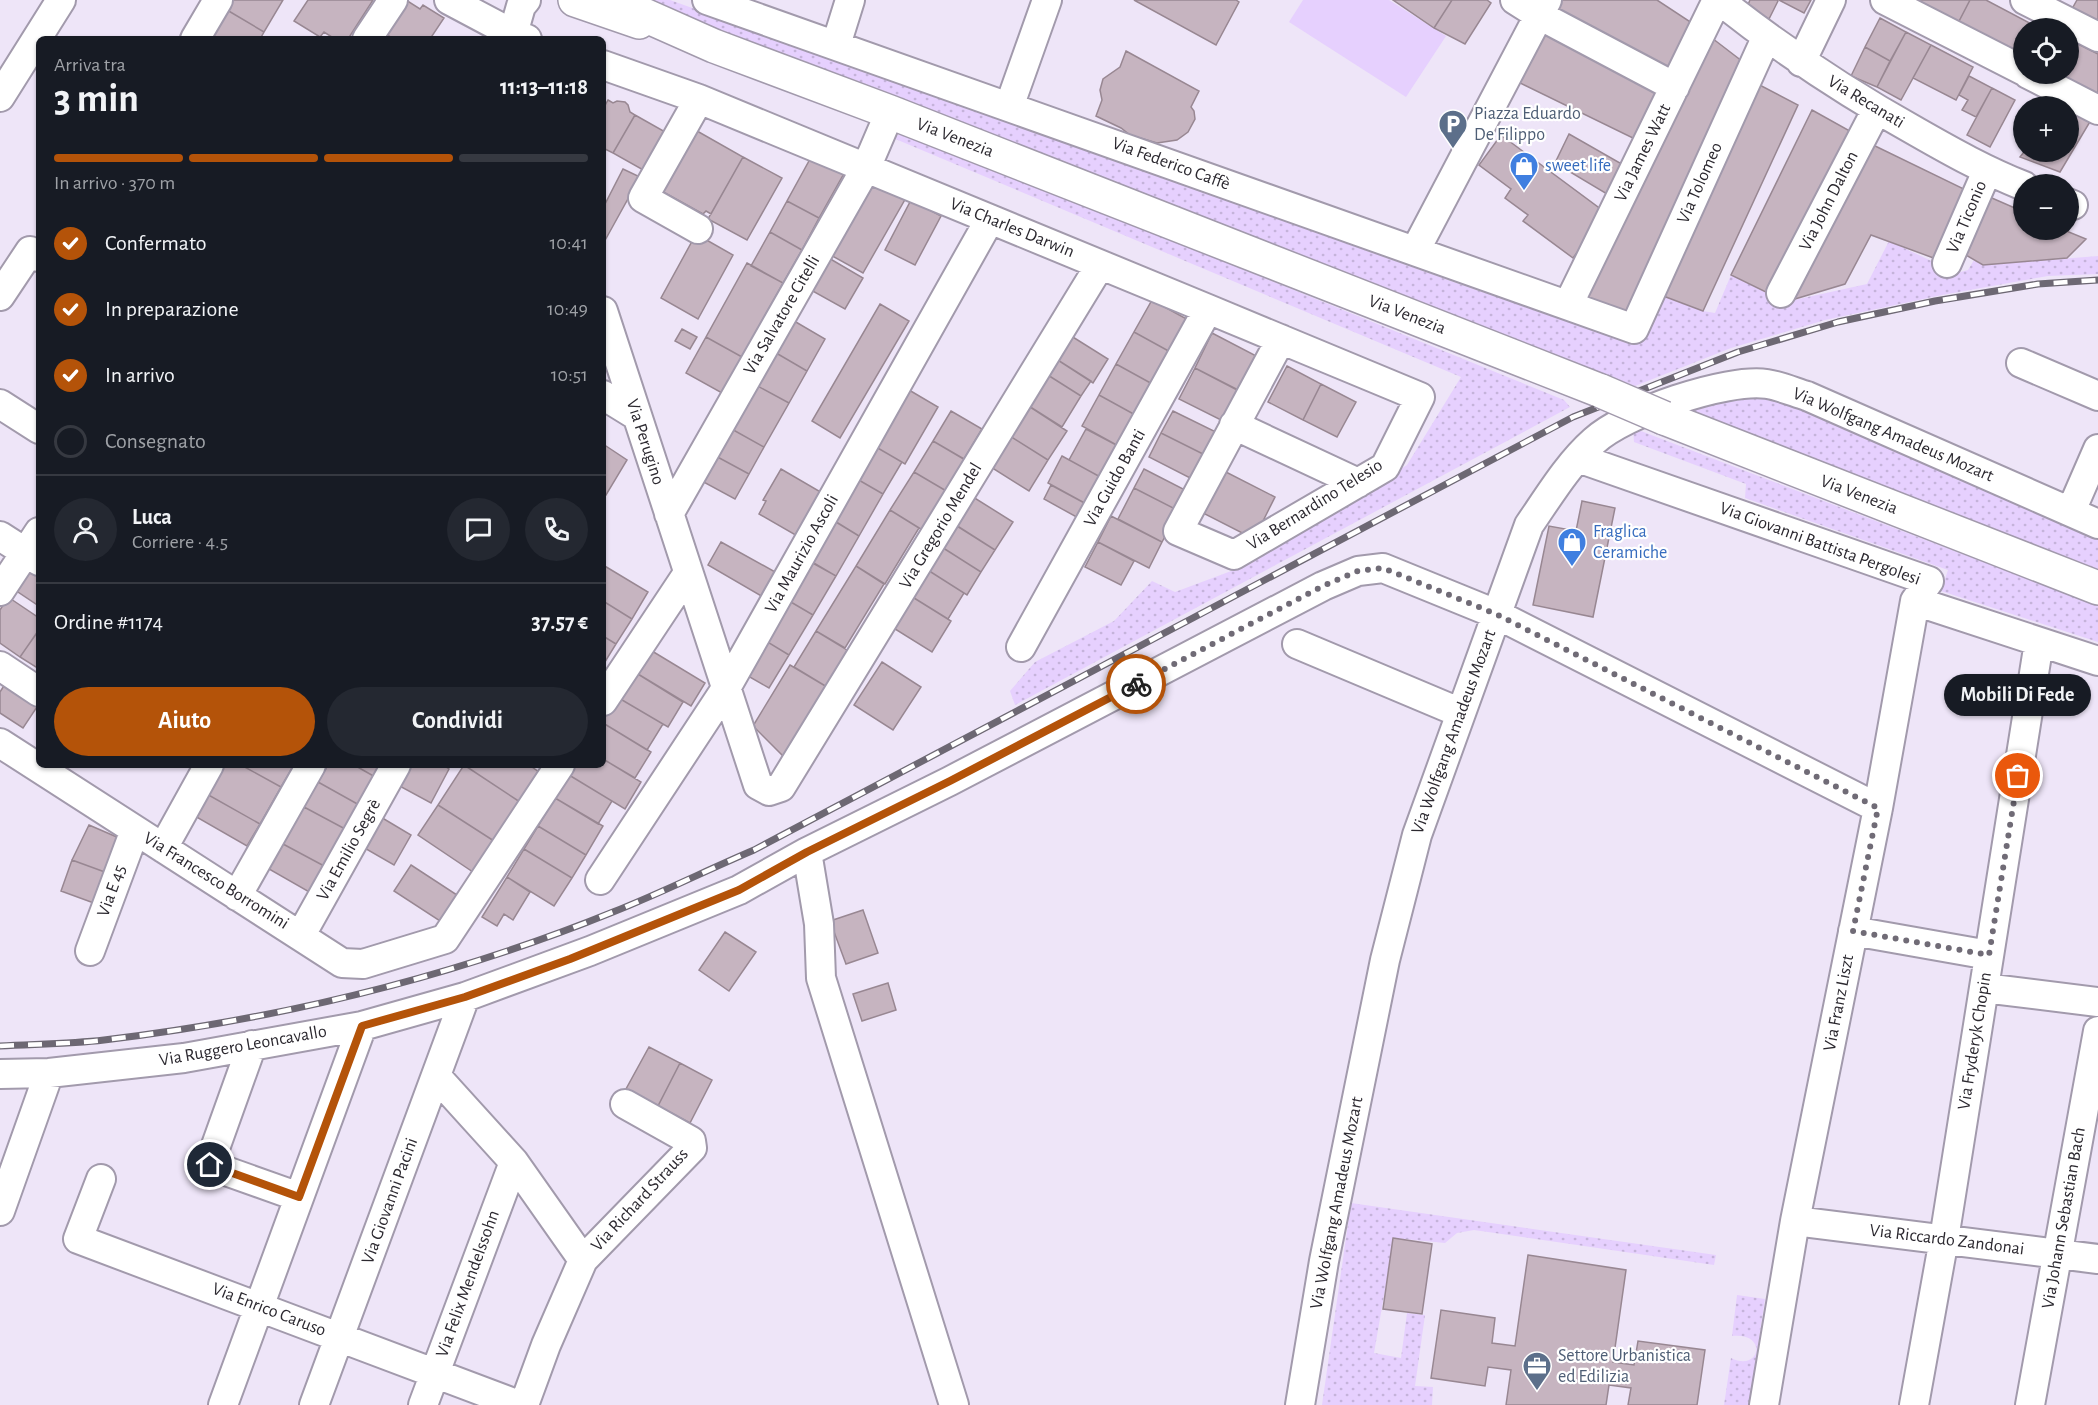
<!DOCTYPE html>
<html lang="it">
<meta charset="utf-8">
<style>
body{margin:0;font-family:"Alegreya Sans",sans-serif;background:#242831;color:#f1f3f6;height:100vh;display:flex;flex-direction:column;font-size:22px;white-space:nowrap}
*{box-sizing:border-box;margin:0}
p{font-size:20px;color:#9ea1a6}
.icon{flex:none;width:33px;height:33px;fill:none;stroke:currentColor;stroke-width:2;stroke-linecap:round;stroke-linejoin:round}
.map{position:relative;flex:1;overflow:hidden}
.sheet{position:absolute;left:36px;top:36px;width:570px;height:732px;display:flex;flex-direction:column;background:#171b24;border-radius:9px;box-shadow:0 2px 4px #0004}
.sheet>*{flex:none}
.controls{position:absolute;left:2013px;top:18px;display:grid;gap:12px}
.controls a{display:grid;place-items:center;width:66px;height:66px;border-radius:50%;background:#171b24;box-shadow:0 2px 4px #0004;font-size:30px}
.pin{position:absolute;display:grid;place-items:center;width:51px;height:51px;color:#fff;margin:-26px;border:3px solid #fff;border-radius:50%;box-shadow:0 2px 6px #0007}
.courier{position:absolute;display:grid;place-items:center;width:60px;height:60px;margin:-30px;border:4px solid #b45309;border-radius:50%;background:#fff;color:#222;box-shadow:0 2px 8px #0007}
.bubble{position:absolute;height:42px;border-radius:21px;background:#171b24;box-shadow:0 2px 4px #0004;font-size:20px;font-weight:700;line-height:42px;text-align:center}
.headline em{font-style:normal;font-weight:700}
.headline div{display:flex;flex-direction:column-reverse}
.headline{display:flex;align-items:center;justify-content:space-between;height:102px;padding:0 18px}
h1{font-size:39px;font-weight:700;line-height:45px}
.bar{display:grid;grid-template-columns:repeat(4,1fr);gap:9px 6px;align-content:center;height:72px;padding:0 18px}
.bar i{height:8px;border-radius:4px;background:#363941}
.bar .current{background:#b45309}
.bar p{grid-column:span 4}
.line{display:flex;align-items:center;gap:15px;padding:0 18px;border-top:2px solid #363941}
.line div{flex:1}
.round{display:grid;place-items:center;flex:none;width:63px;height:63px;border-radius:32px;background:#242831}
ol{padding:0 18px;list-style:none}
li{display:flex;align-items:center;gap:18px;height:66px}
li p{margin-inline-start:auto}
li .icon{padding:6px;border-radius:50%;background:#b45309;color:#fff;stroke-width:4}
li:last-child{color:#9ea1a6}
li i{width:33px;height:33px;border:3px solid #363941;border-radius:50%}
.primary-button{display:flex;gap:12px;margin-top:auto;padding:12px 18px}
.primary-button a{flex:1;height:69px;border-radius:36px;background:#b45309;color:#fff;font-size:24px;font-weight:700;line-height:69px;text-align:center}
.primary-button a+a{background:#242831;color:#f1f3f6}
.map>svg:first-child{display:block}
.grass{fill:url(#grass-dots)}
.park{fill:#e6d0fe}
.building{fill:#c6b4c0;stroke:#988792;stroke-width:1.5}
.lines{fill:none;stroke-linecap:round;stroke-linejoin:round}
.minor-casing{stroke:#a29aac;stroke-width:32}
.major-casing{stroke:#a29aac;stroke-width:36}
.minor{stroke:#fff;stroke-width:28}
.major{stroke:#fff;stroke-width:33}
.rail-casing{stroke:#6d6873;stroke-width:7}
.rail{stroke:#fff;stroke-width:4.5;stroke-dasharray:14;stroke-linecap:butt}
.major-bridge-casing{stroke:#a29aac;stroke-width:36;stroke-linecap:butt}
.major-bridge{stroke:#fff;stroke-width:33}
.done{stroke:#706b76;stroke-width:6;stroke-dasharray:0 10.8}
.route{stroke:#b45309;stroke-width:8}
.labels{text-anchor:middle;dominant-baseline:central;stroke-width:4.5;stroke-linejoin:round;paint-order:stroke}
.street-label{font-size:18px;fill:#2c2930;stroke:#fff}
.service-label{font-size:18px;fill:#4e5e75;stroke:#fff;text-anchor:start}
.shop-label{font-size:18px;fill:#366cbe;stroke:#fff;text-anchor:start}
</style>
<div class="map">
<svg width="2098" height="1405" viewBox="0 0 2098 1405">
<defs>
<pattern id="grass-dots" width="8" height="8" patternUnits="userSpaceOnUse" patternTransform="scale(1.5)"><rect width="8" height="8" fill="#e6d0fe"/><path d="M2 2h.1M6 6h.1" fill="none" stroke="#c5b3da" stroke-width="1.8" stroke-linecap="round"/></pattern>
</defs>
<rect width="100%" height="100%" fill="#eee5f8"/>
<path class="grass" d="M634,0H670L1476,290L1637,343L1658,294L1703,311L1715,313L1731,275L1785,302L1867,284L1889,241L1957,273L1968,270L1974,260L1983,265L2098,256V274L2048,276L1942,295L1825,320L1731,348L1635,386Z
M902,133L921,138L1564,400L1570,407L1015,705L1010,691L1035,662L1114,621L1152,581L1175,592L1250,564L1407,465L1461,377L893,138Z
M1715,397L1789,399L2098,540V571L1685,408Z
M1633,428L2098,606V642L1941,591L1948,570L1745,498L1746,484L1634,442Z
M1351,1203L1716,1255L1714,1265L1474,1230L1457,1233L1445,1243L1394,1238L1374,1353L1401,1358L1407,1313L1425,1315L1415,1386L1433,1387L1432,1405H1322Z
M1737,1295L1765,1299L1749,1405H1724L1731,1358C1760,1373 1769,1332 1732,1336Z"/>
<path class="park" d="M1303,0H1389L1446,36L1406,97L1289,22Z"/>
<path class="building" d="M232,0H283L264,32L227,10Z
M308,0H373L348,39H335L324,32L320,37L294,21Z
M406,0L420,9L423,5L444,18L430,39H394L382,32Z
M1134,0H1236L1239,2L1216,45Z
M1393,0H1452L1434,28Z
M1452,0H1487L1491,3L1465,44L1434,28Z
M1555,0H1657L1695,25L1670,77L1548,14Z
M1750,0H1777L1778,1L1769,19L1747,7Z
M1779,0H1811L1804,13Z
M1915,0H1970L1955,29Z
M1970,0H1986L2039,28H2024V65L1955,29Z
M2077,0H2098V24L2068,16Z
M227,10L264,32L260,39H218L211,35Z
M1880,18L1906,32L1890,61L1865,47Z
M1543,26L1662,94L1639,141L1516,81Z
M1906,32L1931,45L1901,100L1877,87Z
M1708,35L1747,65L1626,317L1581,295Z
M2068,39L2098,54V101L2041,74H2068Z
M1931,45L1973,67L1956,100L1913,78Z
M1865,47L1890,61L1877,87L1851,76Z
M1126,51L1199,91L1191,107L1194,111L1195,119L1188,132L1177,140L1157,143L1130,135L1121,128L1096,116L1102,100L1100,90L1103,79L1120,67Z
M1969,76L1992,88L1976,117L1962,110L1968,100L1959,95Z
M1752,81L1798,105L1703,311L1658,294Z
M1992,88L2015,100L1990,147L1967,135Z
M608,100L613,103L617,101L625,102L628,105L630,112L635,115L613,153L603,148V109Z
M2068,107L2091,120L2060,172L2020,157L2024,152H2068Z
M1812,110L1857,135L1774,296L1731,275Z
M635,115L667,133L645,171L613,153Z
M690,127L743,157L711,214L706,211L703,214L656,188Z
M1569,134L1627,167L1612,197L1555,163Z
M1501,135L1606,213L1573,258L1523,221L1528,215L1505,198L1511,189L1479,165Z
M1871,144L1968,191L1939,260L1871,235L1845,284L1785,302Z
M815,150L847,168L819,218L787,201Z
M743,157L782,178L747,240L708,219Z
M623,169L640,177L603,244V208Z
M870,176L907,196L863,273L827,253Z
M1985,195L2024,212V230H2064L2086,239L2067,258L1983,265L1959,251Z
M911,200L941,216L915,265L885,250Z
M787,201L819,218L802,250L770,232Z
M770,232L802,250L783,283L751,266Z
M696,234L733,255L698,319L661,298Z
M827,257L863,278L845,309L809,289Z
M747,263L783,283L742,357L706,337Z
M1152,300L1192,322L1174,354L1134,332Z
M880,304L909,321L840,438L812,421Z
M789,318L825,339L807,371L771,350Z
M682,329L697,337L690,349L675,341Z
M1134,332L1174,354L1156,386L1116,364Z
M1212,333L1262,359L1244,393L1195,368Z
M1068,334L1108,359L1093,383L1053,357Z
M706,337L742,357L722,393L686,373Z
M771,350L807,371L789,403L752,383Z
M1053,357L1091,381L1081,396L1043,372Z
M1116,364L1156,386L1139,417L1099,395Z
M1287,366L1321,384L1303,420L1268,402Z
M1195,368L1241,392L1225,422L1179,399Z
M1043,372L1081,396L1062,427L1024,403Z
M752,383L789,403L764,447L728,427Z
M1321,384L1356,402L1337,437L1303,420Z
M909,390L938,407L905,464L876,447Z
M1099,395L1139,417L1122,448L1082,426Z
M1024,403L1067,431L1048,460L1005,433Z
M951,411L982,429L964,459L933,441Z
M1173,411L1220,434L1209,457L1161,433Z
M728,427L764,447L749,474L712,454Z
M1086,429L1122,448L1104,479L1069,460Z
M1005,433L1048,460L1029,491L986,464Z
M1161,433L1209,457L1196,481L1149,457Z
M933,441L967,461L948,492L914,472Z
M603,444L627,460L606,495L603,493Z
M876,447L902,462L883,494L857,479Z
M712,454L749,474L735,499L698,479Z
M1062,456L1104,479L1090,506L1048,483Z
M781,469L824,494L799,537L759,514L766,501L763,500Z
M1144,469L1189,492L1179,511L1134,488Z
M1222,470L1275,497L1254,539L1201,512Z
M914,472L948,492L924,531L890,510Z
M857,479L883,494L859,536L833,520Z
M1051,485L1090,506L1082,520L1044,499Z
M1134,488L1179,511L1162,542L1118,519Z
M965,492L1013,522L995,550L948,520Z
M1582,501L1615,508L1593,617L1533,605L1549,526L1576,531Z
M890,510L919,528L885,584L856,566Z
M1111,516L1162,542L1149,568L1098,542Z
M831,519L859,536L836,576L807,560Z
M957,526L995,550L981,572L943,548Z
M721,542L777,573L763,597L708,565Z
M1098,542L1134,561L1121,585L1085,567Z
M937,544L981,572L967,595L923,567Z
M807,559L836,576L813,615L784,598Z
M34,561L39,564V606L15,590Z
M603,565L648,592L632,619L603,601Z
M856,566L884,584L845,648L816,631Z
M923,567L964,593L948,619L906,593Z
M906,593L951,621L932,652L887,624Z
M8,597L39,618V630L20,657L0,643V610Z
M784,598L813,615L789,655L761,638Z
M603,601L632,619L616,644L603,636Z
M38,631H39V669L20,657Z
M816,631L849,651L827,687L794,667Z
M603,636L616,644L603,665Z
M761,638L789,655L769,688L741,672Z
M647,648L705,683L691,706L633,671Z
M882,662L921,687L893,730L854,705Z
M790,665L827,687L784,757L753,726Z
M633,671L683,702L668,727L617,697Z
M9,678L39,704L23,728L0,713V692Z
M617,697L663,724L647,750L603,723V720Z
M603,723L651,752L635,778L603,759Z
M603,759L641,782L625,809L569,775L575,765H603Z
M221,765H241L281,787L260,824L205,793Z
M241,765H294L281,787Z
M328,765H354L377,778L361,806L318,782Z
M354,765H384L377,778Z
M404,765H443L449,769L431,803L394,783Z
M464,765H529L539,772L520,802Z
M464,765L520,802L494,841L438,805Z
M569,775L612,801L598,824L555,798Z
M318,782L361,806L347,830L304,807Z
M205,793L260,824L247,846L193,815Z
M555,798L603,826L586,855L538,826Z
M438,805L494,841L473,872L418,835Z
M304,807L347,830L326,867L283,844Z
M379,816L411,835L394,865L361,846Z
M89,825L126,841L113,875L72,860Z
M538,826L586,855L572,878L524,849Z
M283,844L326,867L311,893L269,869Z
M524,849L572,878L554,906L507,877Z
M72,860L113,875L102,906L61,891Z
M411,865L457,895L440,921L394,891Z
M507,877L530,892L513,920L504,914L497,926L482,917Z
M863,910L878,953L846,964L830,921Z
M725,932L756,952L729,991L699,970Z
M888,983L896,1010L862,1021L853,994Z
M649,1047L680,1063L658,1106L626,1089Z
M680,1063L712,1080L690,1123L658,1106Z
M1393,1238L1432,1244L1422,1314L1383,1309Z
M1528,1255L1626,1270L1613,1362L1634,1365L1638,1341L1705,1350L1697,1405H1628L1631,1388L1609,1385L1606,1405H1506L1511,1370L1488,1367L1485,1386L1431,1378L1441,1310L1495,1318L1492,1343L1515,1346Z"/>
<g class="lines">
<g class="minor-casing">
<path id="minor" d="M449,0L513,34L527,39
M707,0L1634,329L1766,38
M1515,0L1539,15L1675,87
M1719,0C1782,50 1847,93 1917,132C1952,152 1986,171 2024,186
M1885,0L2024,71
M2025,0L2098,37
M513,34L521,6L526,0
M195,39L218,0
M367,39L393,0
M836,45L850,0
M1801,62L1831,0
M603,65L699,99L1208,309L1420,397L1385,467L1234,555L1178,531L1281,339
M2028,74L2098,110
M0,97L61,0
M1009,107L1047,0
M2068,203L2073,205
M698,229L643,198L699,99
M1415,251L1547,0
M1947,263L1987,171
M1781,293L1877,109
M0,296L30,251L39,257
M1568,305L1717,0
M603,311L758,785L769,791L781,787L1100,265
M2021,363L2098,396
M603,395L637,416
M0,404L39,429
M1234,425L1358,483
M1578,458L1929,581L1915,601L2098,661
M2071,511L2098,449
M669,514L866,168L890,112
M0,536L39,561
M0,591L39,532
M1297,644L1461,713
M1021,647L1208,309
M0,666L39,692
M603,701L688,573
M0,743L342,963L363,964L445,939L560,765
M163,848L209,765
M807,852L819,924L821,978L954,1405
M600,880L725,690L990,219
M237,896L311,765
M1853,931L1989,955
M301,935L396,765
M90,951L135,830
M1984,988L2098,1002
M252,1045L209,1165L299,1197
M0,1074L49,1073L184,1058L362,1026L465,997L590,951L739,890L807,852L950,781L1323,586L1358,571L1383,568L1496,614L1878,808
M436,1076L514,1162L583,1260
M101,1179L78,1239L519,1405
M0,1211L49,1073
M1795,1221L2098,1259
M223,1405L362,1026
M314,1405L465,997
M423,1405L514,1162
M524,1405L546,1345L583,1260L692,1148L691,1141L625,1104
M1300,1405L1324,1261L1385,960L1417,835L1529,525C1549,496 1568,464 1594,441C1624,413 1726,378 1767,384C1780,386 1794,392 1807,396L2098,524
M1764,1405L1795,1221L1878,808L1915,601
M1914,1405L1944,1239L2039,642
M2030,1405L2098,1031"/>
</g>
<g class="major-casing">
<path id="major" d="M575,0L639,22
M617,0L626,7L714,46L890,112L1601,391
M1664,418L2098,588"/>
</g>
<use href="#minor" class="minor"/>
<use href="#major" class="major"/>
<g class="rail-casing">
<path id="rail" d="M0,1046C35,1044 70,1044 104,1040C279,1019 450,978 613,912C661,893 707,870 754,850L1573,417L1738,352L1838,322L1935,301L2038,284L2098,280"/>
</g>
<use href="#rail" class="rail"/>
<g class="major-bridge-casing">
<path id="major-bridge" d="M1601,391L1664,418"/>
</g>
<use href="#major-bridge" class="major-bridge"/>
</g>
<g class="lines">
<path class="done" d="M1136,684L1323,586L1358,571L1383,568L1496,614L1878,808L1853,931L1989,955L2018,776"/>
<path class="route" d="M210,1165L299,1197L362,1026L465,997L570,959L739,890L807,852L950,781L1136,684"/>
</g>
<defs>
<g id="parking-pin" transform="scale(1.5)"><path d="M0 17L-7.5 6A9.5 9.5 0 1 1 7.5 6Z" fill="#5c6f8a" stroke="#fff"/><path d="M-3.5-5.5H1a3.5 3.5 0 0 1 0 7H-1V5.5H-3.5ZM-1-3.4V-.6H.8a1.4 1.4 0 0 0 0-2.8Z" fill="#fff"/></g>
<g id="shop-pin" transform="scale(1.5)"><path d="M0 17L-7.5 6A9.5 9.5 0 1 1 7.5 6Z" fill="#3f7fe0" stroke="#fff"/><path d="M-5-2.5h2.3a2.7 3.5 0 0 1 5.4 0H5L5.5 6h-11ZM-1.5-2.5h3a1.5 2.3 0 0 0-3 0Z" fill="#fff"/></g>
<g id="office-pin" transform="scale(1.5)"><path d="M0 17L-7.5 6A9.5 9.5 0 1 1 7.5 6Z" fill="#5c6f8a" stroke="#fff"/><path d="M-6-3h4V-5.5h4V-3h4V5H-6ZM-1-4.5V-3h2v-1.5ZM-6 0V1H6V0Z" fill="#fff"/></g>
</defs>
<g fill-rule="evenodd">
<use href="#parking-pin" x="1453" y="124"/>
<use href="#shop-pin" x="1524" y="166"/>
<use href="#shop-pin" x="1572" y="542"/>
<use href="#office-pin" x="1537" y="1366"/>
</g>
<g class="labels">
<g class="street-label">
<text transform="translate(1866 102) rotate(31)">Via Recanati</text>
<text transform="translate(955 138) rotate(21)">Via Venezia</text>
<text transform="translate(1643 153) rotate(-64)">Via James Watt</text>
<text transform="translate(1171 164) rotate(20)">Via Federico Caffè</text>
<text transform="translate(1700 183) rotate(-66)">Via Tolomeo</text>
<text transform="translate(1829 201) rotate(-63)">Via John Dalton</text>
<text transform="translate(1967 217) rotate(-67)">Via Ticonio</text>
<text transform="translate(1012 228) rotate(22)">Via Charles Darwin</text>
<text transform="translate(782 315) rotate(-60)">Via Salvatore Citelli</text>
<text transform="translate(1407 315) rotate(21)">Via Venezia</text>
<text transform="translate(1893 435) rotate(23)">Via Wolfgang Amadeus Mozart</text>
<text transform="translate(645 442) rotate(72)">Via Perugino</text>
<text transform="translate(1115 478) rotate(-61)">Via Guido Banti</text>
<text transform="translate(1859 495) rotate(21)">Via Venezia</text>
<text transform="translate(1315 505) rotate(-32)">Via Bernardino Telesio</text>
<text transform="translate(941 526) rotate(-59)">Via Gregorio Mendel</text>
<text transform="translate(1820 544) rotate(20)">Via Giovanni Battista Pergolesi</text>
<text transform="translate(802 554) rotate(-61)">Via Maurizio Ascoli</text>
<text transform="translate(1454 732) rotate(-70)">Via Wolfgang Amadeus Mozart</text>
<text transform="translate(349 850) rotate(-61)">Via Emilio Segrè</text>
<text transform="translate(216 881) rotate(32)">Via Francesco Borromini</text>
<text transform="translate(112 891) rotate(-70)">Via E 45</text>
<text transform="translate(1839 1003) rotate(-79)">Via Franz Liszt</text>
<text transform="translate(1975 1041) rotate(-81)">Via Fryderyk Chopin</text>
<text transform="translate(243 1046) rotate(-10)">Via Ruggero Leoncavallo</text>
<text transform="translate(640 1200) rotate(-47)">Via Richard Strauss</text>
<text transform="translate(390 1201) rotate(-70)">Via Giovanni Pacini</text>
<text transform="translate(1337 1203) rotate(-79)">Via Wolfgang Amadeus Mozart</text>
<text transform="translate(2064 1218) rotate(-80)">Via Johann Sebastian Bach</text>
<text transform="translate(1947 1240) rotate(7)">Via Riccardo Zandonai</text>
<text transform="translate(468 1284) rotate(-70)">Via Felix Mendelssohn</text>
<text transform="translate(269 1310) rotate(21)">Via Enrico Caruso</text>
</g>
<g class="service-label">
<text x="1474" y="114">Piazza Eduardo<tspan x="1474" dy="21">De Filippo</tspan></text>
<text x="1558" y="1356">Settore Urbanistica<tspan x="1558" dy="21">ed Edilizia</tspan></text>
</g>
<g class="shop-label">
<text x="1545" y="166">sweet life</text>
<text x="1593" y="532">Fraglica<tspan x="1593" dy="21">Ceramiche</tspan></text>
</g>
</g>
</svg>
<div class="controls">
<a><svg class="icon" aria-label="locate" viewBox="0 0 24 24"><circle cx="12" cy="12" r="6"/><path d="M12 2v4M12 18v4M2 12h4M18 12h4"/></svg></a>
<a>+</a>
<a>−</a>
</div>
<div class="pin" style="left:2018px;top:776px;background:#ea580c"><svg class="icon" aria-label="bag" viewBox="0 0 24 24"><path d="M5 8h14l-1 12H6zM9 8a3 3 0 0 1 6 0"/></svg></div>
<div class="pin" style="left:210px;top:1165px;background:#1f2937"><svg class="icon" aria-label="home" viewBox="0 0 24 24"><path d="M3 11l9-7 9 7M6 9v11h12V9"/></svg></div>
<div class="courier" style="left:1136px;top:684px"><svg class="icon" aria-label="bike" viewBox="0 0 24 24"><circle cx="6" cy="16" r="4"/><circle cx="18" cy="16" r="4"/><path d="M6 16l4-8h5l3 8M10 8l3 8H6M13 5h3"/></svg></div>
<div class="bubble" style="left:1944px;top:674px;width:147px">Mobili Di Fede</div>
<section class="sheet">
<div class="headline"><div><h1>3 min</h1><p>Arriva tra</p></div><em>11:13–11:18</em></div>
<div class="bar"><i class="current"></i><i class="current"></i><i class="current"></i><i></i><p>In arrivo · 370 m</p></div>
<ol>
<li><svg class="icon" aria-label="check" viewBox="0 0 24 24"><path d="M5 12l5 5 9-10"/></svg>Confermato<p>10:41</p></li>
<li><svg class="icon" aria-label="check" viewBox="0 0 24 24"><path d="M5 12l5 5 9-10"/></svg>In preparazione<p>10:49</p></li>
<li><svg class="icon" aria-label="check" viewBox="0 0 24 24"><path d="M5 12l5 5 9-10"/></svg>In arrivo<p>10:51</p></li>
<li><i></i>Consegnato</li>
</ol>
<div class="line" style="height:108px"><a class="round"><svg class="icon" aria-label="person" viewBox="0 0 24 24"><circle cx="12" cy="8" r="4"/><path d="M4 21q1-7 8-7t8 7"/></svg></a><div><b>Luca</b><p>Corriere · 4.5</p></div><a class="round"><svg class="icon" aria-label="chat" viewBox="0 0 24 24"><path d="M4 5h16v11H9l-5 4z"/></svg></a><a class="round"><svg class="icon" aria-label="phone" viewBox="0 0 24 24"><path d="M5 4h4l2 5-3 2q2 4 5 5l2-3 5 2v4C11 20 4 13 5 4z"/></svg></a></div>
<div class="line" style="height:78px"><div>Ordine #1174</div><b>37.57 €</b></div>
<div class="primary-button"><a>Aiuto</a><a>Condividi</a></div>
</section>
</div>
